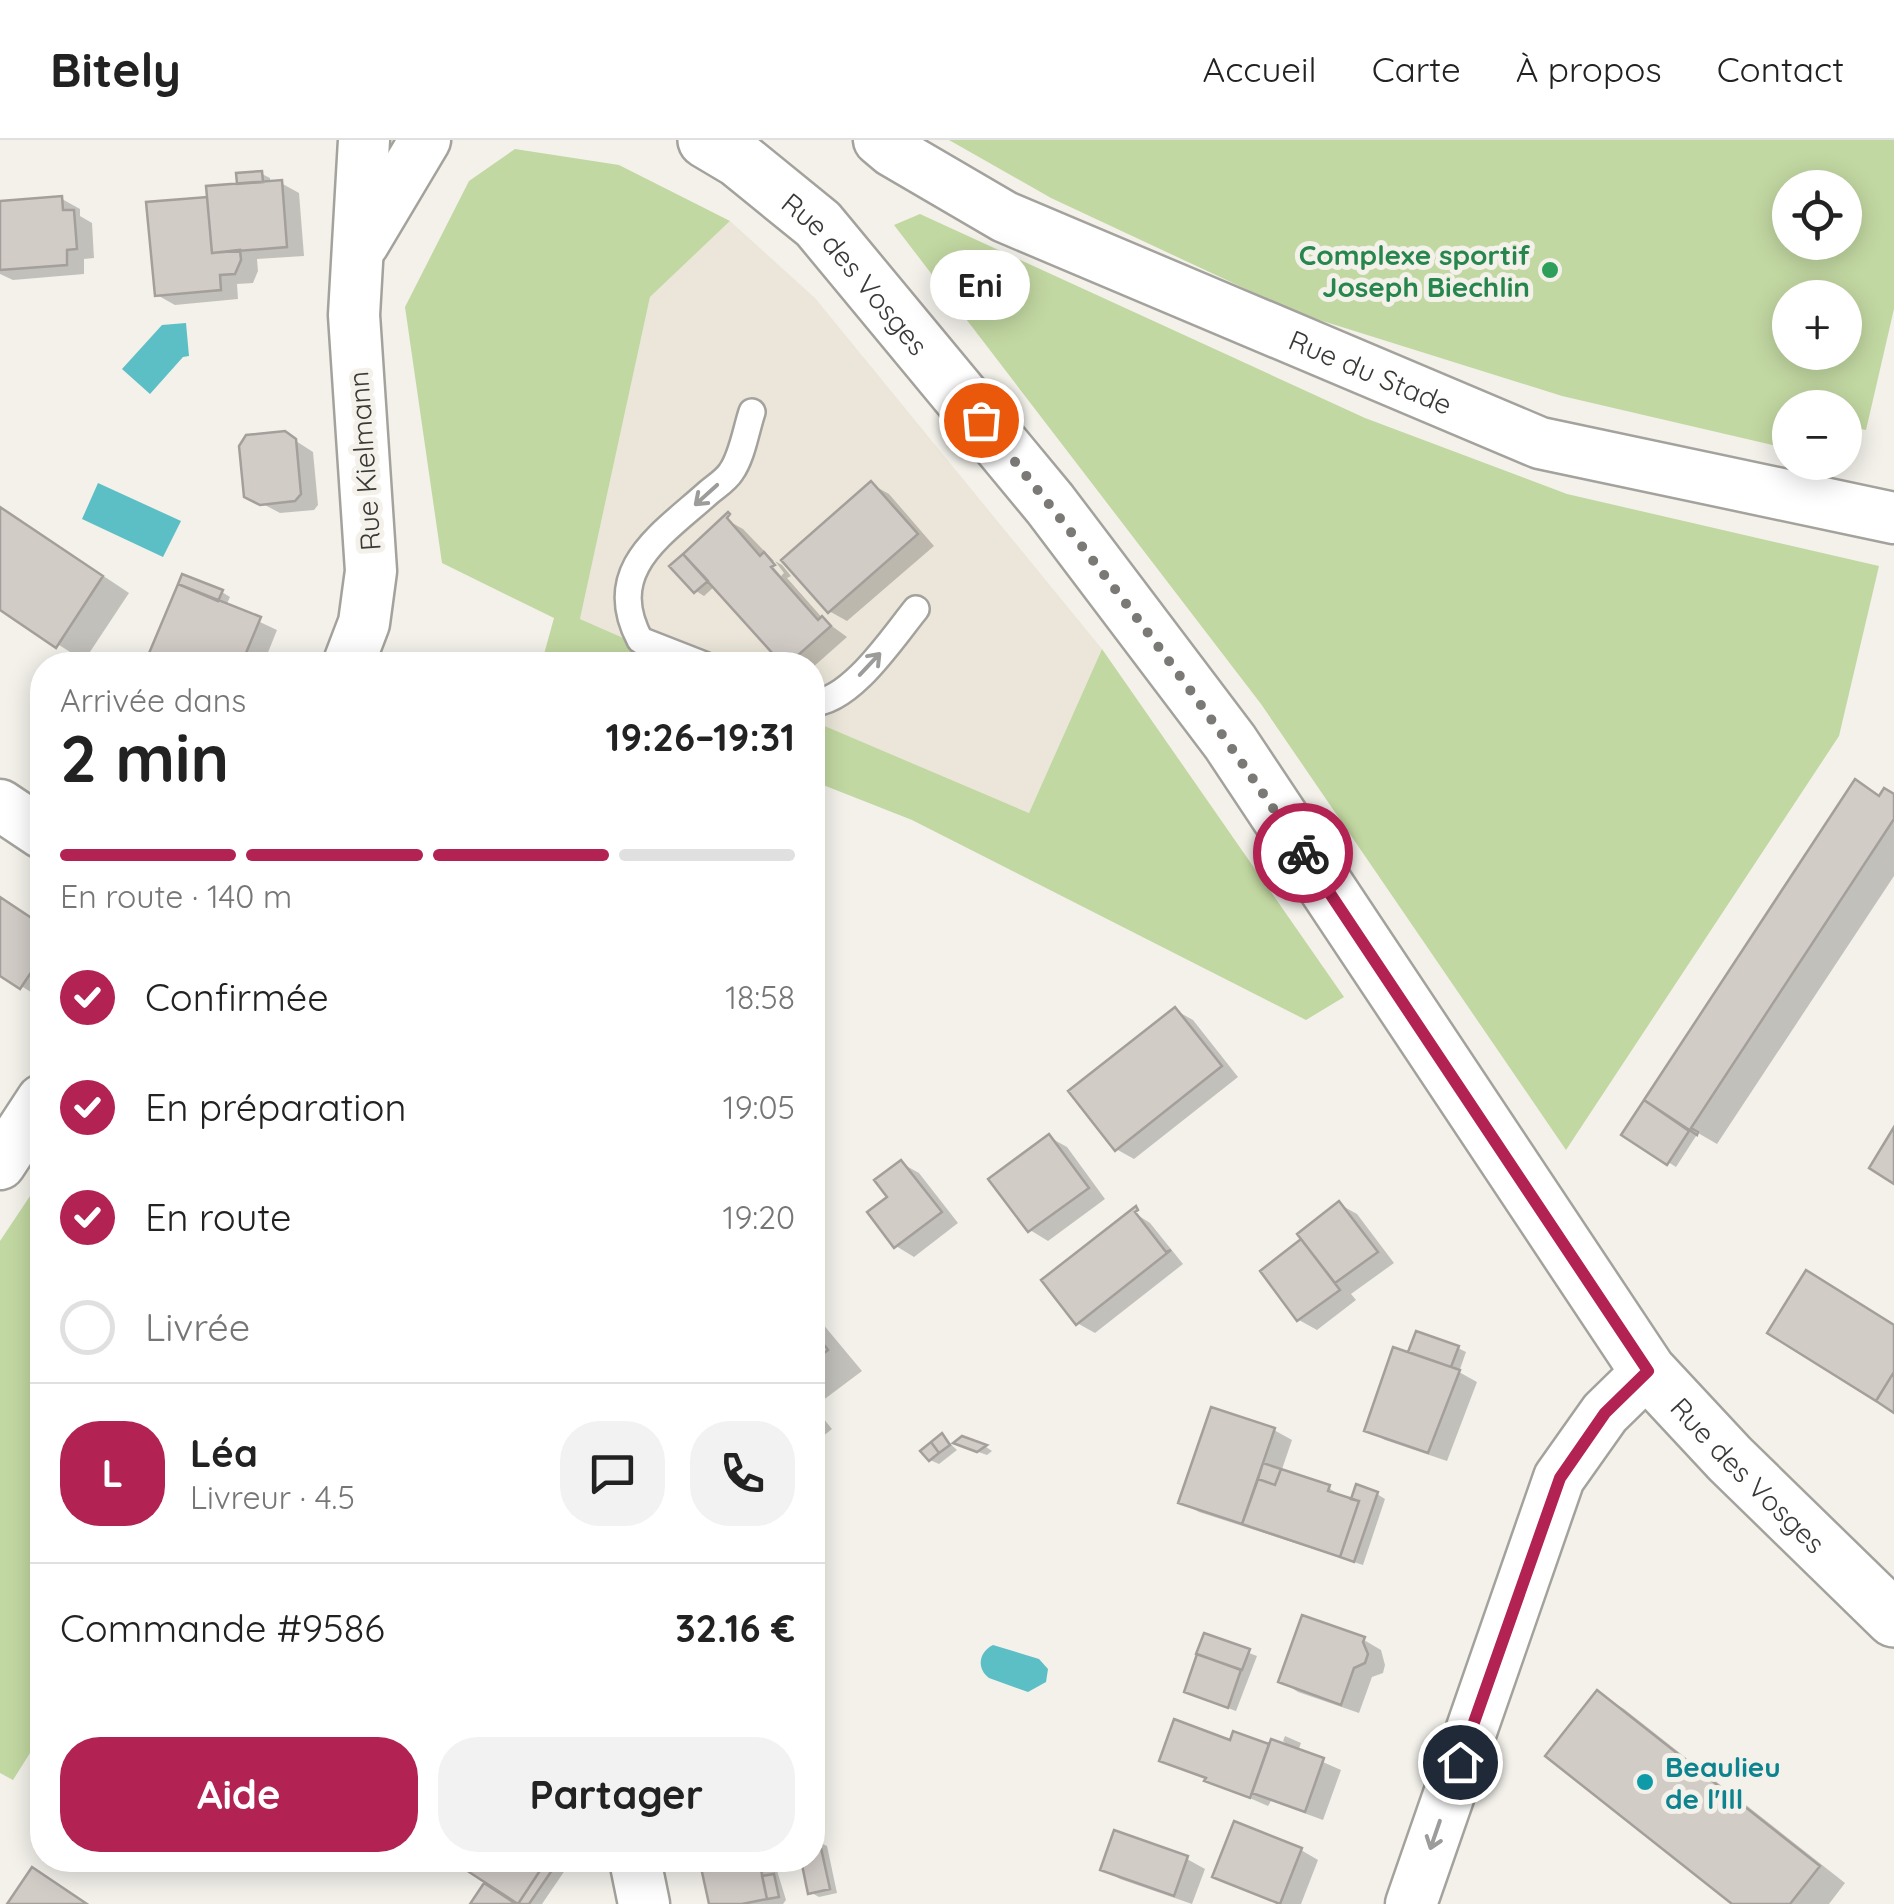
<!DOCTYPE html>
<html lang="fr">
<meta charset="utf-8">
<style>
body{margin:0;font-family:Quicksand,sans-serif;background:#f2f2f2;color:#222;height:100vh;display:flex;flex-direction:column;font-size:38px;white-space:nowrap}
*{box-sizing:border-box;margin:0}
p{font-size:32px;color:#767676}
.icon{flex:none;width:55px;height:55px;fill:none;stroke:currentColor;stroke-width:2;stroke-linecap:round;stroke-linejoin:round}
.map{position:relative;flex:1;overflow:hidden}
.drawer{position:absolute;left:30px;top:512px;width:795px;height:1220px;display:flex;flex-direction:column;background:#fff;border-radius:40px;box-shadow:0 5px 25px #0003}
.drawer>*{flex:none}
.tools{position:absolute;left:1772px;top:30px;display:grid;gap:20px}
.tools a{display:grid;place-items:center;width:90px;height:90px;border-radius:50%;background:#fff;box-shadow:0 5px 25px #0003;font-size:50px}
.pin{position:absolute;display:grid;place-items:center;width:85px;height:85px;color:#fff;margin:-42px;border:5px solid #fff;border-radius:50%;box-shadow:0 2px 10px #0007}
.courier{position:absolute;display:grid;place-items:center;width:100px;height:100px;margin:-50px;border:8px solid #b22252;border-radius:50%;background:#fff;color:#222;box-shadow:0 2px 12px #0007}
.bubble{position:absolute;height:70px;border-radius:35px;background:#fff;box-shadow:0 5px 25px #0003;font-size:32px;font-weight:800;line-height:70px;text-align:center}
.headline em{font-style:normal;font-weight:800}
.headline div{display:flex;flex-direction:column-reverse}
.headline{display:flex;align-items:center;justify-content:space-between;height:170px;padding:0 30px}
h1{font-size:65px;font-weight:800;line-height:75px}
.bar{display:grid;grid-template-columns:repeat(4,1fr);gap:15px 10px;align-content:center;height:120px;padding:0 30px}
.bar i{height:12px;border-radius:8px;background:#e0e0e0}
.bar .on{background:#b22252}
.bar p{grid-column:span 4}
.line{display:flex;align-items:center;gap:25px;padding:0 30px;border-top:2px solid #e0e0e0}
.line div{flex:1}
.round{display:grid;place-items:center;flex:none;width:105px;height:105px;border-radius:40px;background:#f2f2f2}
ol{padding:0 30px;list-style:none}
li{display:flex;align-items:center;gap:30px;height:110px}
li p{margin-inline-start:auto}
li .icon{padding:10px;border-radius:50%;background:#b22252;color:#fff;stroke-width:4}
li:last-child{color:#767676}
li i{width:55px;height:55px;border:5px solid #e0e0e0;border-radius:50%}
.button{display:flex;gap:20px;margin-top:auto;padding:20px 30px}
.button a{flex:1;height:115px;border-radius:40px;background:#b22252;color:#fff;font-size:40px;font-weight:800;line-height:115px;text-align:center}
.button a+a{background:#f2f2f2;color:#222}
header{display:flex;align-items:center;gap:60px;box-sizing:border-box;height:140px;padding:0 50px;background:#fff;border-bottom:2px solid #e0e0e0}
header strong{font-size:48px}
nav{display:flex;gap:55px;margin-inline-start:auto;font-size:35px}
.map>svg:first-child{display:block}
.built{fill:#ebe6d9}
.green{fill:#c2d8a2;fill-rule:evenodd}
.water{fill:#5bbfc5}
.shadow{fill:#0003}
.building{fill:#d2ccc7;stroke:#a49f9a;stroke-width:2.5}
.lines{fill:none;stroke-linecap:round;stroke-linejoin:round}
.service-casing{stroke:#a4a29c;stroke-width:30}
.minor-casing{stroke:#a4a29c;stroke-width:55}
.secondary-casing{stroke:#a4a29c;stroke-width:60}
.service{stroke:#fff;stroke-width:25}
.minor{stroke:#fff;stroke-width:50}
.secondary{stroke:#fff;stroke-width:55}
.oneway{stroke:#9c9c9a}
.done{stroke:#7b7975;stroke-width:10;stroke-dasharray:0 18}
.route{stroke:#b22252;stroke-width:12}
.leisure-dot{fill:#2e9e5b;stroke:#f3f1ea;stroke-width:4}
.culture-dot{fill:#0f9aa8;stroke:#f3f1ea;stroke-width:4}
.labels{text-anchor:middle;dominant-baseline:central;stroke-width:10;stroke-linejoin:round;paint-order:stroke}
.leisure-label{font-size:28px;font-weight:bold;fill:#27864d;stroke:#f3f1ea;text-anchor:end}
.street-label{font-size:28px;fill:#3a3936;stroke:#f3f1ea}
.culture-label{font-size:28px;font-weight:bold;fill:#0d838f;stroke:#f3f1ea;text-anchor:start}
</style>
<header>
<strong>Bitely</strong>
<nav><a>Accueil</a><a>Carte</a><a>À propos</a><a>Contact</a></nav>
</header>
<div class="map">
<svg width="1894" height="1764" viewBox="0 0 1894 1764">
<rect width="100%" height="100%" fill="#f3f1ea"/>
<path class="built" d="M730,81L815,158L1102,509L1029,673L813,581L812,525H685L580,479L650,157Z"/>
<path class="green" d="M949,0H1894V169L1866,290L1845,286V268H1790V309L1562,256L1297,173L1051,58ZM1790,48H1845V102H1790ZM1790,158H1845V212H1790Z
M515,9L619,25L730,81L650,157L580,479L685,525H541L554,478L442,423L405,167L469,41Z
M920,74L1365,278L1567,354L1879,426L1839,596L1566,1010L1261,564L894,85Z
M1102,509L1344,857L1306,880L912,680L813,641V581L1029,673Z
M42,1038V1594L13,1640L0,1633V1101Z"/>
<path class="water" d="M186,183L189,216L183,217L150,254L122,229L162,185Z
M98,343L181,381L163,417L82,379Z
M993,1505L1039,1519L1048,1529L1046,1542L1028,1552L989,1538C976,1528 979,1512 993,1505Z"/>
<path class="shadow" d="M262,34L270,38V44L281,43L299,53L304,116L257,119L258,131L253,143L237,144L238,159L175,165L157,155L210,59L245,46Z
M62,59L80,69V76L92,83L94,118L84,119V134L13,140L0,134V64Z
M285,294L313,312L318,365L314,370L280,373L246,355Z
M871,344L889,354L934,406L847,481L829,471Z
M0,367L129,453L84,521L0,467Z
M725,379L743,389L774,421H768L781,436L784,433L775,421L782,425L791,436L787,438L825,481L847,497L812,528V525H786L715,446L704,456L696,451Z
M222,452L230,457L226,466L277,490L263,525H164L151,517Z
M1856,643L1881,657L1894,656V736L1717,1004L1698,993L1676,1027L1624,994Z
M0,758L42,786V852L39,857L0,833Z
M1175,870L1193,880L1238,937L1134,1019L1116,1009Z
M1049,997L1067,1007L1105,1059L1048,1101L1030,1090Z
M901,1023L919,1033L958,1083L914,1117L896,1106Z
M1339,1064L1357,1074L1394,1123L1351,1154L1356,1160L1317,1190L1299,1180L1263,1132L1305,1099Z
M1133,1072L1150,1083L1183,1124L1095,1193L1077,1183Z
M812,1171L862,1231L814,1267L832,1289L812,1305Z
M1458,1208L1466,1212L1459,1232L1477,1242L1447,1321L1385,1300L1367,1290L1423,1217Z
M1274,1290L1292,1300L1281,1332L1329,1348L1346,1360L1377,1354L1385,1359L1363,1425L1199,1372L1181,1362Z
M942,1296L957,1310L939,1324L930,1320Z
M962,1299L986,1307L992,1311L987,1315L964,1307Z
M1205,1496L1257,1516L1236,1571L1195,1556Z
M1364,1500L1381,1510L1385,1525L1383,1533L1372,1537L1359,1573L1298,1552L1281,1541Z
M1598,1553L1624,1569L1845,1743L1829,1764H1736Z
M1235,1594L1271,1608L1292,1609L1283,1601L1285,1596L1301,1603L1298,1611L1341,1630L1323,1680L1271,1661L1268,1666L1162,1620L1232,1603Z
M1115,1693L1187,1719L1205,1729L1192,1764L1120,1739L1103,1729Z
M818,1702L827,1706L837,1753L819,1757L810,1752L803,1720H812Z
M1301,1710L1318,1720L1301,1764H1277L1215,1736Z
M480,1720H572L542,1764H473L497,1748Z
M725,1720H769L775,1724L786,1760L783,1764H712Z"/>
<path class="building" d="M262,31L263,42L237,44L236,33Z
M282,40L287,107L212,113L206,46Z
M62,56L63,70H74L77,109L67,110V125L0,130V61Z
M207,57L212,113L240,110L241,120L235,134L220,135L221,150L155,156L146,62Z
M285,291L296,299L301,354L295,361L260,365L244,357L239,306L246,295Z
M871,341L918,394L828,473L781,420Z
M0,367L103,436L56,508L0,470Z
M728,372L730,374L727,378L760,416L764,412L775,425L771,427L818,480L822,476L831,486L787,525H783L683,414Z
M683,414L708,441L694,453L669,426Z
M182,434L223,450L218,461L178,444Z
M178,444L261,477L241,525H164L147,518Z
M1855,639L1879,656L1884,648L1894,654V679L1691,988L1698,992L1697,995L1644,960Z
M0,757L42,785V816L20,849L0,836Z
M1175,867L1222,926L1115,1011L1068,951Z
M1644,960L1689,991L1667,1025L1621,995Z
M1894,987V1044L1869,1028Z
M1049,994L1089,1048L1028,1092L988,1039Z
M901,1020L942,1072L894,1108L867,1072L887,1057L874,1040Z
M1339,1061L1378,1112L1335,1143L1297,1094Z
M1136,1066L1138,1070L1135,1072L1166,1112L1171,1110L1076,1185L1041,1140Z
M1301,1099L1340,1150L1297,1181L1260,1131Z
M1806,1130L1894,1185V1232L1876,1261L1767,1193Z
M812,1189L828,1210L812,1222Z
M1416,1191L1459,1206L1451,1227L1408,1212Z
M1393,1207L1460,1230L1428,1313L1364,1291Z
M1894,1232V1273L1876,1261Z
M1211,1267L1275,1288L1242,1384L1178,1363Z
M942,1293L950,1305L939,1313L931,1302Z
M962,1296L987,1305L977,1312L953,1303Z
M931,1302L939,1313L929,1321L920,1311Z
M1263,1323L1281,1329L1275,1345L1258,1339Z
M1281,1329L1330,1345L1328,1351L1359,1361L1340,1417L1242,1384L1258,1339L1275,1345Z
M1356,1344L1378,1352L1354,1422L1340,1417L1359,1361L1351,1359Z
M1302,1475L1365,1497L1363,1502L1368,1514L1365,1523L1354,1528L1341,1565L1278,1542Z
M1204,1493L1250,1509L1242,1530L1196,1514Z
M1197,1514L1241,1530L1228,1568L1184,1552Z
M1597,1550L1820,1726L1790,1764H1732L1545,1616Z
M1174,1579L1230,1600L1233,1591L1269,1604L1250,1658L1204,1641L1206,1638L1159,1621Z
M1271,1599L1324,1618L1305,1672L1252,1653Z
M1234,1681L1302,1708L1280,1764L1212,1737Z
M1114,1690L1188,1716L1174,1756L1100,1730Z
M819,1699L830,1749L808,1754L801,1720H812V1700Z
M477,1720H547L518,1764L469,1732Z
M547,1720H559L529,1764H518Z
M712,1720H759L767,1759L742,1764H709L700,1723Z
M32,1727L87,1764H7Z
M774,1734L779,1757L767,1759L762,1736Z
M484,1743L516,1764H470Z"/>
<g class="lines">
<g class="service-casing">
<path id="service" d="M704,525L640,500C603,430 660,396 708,353C715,347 726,340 731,332C742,317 746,290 752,272
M812,563C851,562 893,497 916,469"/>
</g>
<g class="minor-casing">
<g id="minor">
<path id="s1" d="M879,0L892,11L1005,77L1540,303L1894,378"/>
<path d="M363,104L425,0"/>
<path d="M348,525L364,483L371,431L354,175L364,0"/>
<path d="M0,665L42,693"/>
<path d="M0,1024L42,960"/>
<path d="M635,1720L644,1764"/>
<path d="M1411,1764L1559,1338L1605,1273L1648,1231"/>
</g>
</g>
<g class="secondary-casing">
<g id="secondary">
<path id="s2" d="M706,0L738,19L818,84L1050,364L1230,602L1648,1231L1730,1319L1894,1479"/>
</g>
</g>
<use href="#service" class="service"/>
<use href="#minor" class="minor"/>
<use href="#secondary" class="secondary"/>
</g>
<defs><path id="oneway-shaft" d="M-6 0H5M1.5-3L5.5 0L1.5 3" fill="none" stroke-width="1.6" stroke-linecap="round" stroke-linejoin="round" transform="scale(2.5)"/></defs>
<g class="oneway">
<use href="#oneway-shaft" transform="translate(706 355) rotate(138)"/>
<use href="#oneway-shaft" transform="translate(870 524) rotate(-47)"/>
<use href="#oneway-shaft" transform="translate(1435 1695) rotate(109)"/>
</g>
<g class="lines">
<path class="done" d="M981,280C1095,419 1204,563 1303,713"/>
<path class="route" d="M1303,713L1648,1231L1605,1273L1560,1338L1460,1622"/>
</g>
<circle class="leisure-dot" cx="1550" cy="130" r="10"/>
<circle class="culture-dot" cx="1645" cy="1642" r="10"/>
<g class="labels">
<g class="leisure-label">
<text x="1530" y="114">Complexe sportif<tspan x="1530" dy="32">Joseph Biechlin</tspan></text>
</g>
<g class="street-label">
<text stroke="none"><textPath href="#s2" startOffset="202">Rue des Vosges</textPath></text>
<text stroke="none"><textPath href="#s1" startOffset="545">Rue du Stade</textPath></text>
<text transform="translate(364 321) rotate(-94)">Rue Kielmann</text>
<text stroke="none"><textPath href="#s2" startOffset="1702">Rue des Vosges</textPath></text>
</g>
<g class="culture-label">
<text x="1665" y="1626">Beaulieu<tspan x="1665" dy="32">de l'Ill</tspan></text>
</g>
</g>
</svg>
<div class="tools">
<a><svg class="icon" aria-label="locate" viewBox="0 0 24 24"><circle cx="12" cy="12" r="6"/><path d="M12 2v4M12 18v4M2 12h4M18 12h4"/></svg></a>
<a>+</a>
<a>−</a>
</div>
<div class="pin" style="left:981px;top:280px;background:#ea580c"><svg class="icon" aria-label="bag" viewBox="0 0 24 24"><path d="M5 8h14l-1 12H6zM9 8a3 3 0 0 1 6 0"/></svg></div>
<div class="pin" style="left:1460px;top:1622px;background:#1f2937"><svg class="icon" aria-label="home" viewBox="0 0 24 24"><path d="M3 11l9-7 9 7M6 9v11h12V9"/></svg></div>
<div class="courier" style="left:1303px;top:713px"><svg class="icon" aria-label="bike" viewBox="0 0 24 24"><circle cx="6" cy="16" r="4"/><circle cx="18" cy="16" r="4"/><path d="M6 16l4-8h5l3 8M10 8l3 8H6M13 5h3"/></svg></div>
<div class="bubble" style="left:930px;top:110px;width:100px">Eni</div>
<section class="drawer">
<div class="headline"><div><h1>2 min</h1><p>Arrivée dans</p></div><em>19:26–19:31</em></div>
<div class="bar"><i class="on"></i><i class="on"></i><i class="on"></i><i></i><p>En route · 140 m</p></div>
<ol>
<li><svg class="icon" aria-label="check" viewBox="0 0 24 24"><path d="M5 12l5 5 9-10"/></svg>Confirmée<p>18:58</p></li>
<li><svg class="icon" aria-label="check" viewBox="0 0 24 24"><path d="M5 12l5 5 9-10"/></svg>En préparation<p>19:05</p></li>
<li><svg class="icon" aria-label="check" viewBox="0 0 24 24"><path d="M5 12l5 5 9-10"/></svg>En route<p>19:20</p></li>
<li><i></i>Livrée</li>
</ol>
<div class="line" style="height:180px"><b class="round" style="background:#b22252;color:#fff">L</b><div><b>Léa</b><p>Livreur · 4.5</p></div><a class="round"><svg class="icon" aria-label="chat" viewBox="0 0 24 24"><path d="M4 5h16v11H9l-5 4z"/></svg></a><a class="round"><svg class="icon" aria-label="phone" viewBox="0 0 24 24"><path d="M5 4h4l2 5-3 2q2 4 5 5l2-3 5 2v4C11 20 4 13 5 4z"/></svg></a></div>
<div class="line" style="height:130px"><div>Commande #9586</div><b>32.16 €</b></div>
<div class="button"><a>Aide</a><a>Partager</a></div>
</section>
</div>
